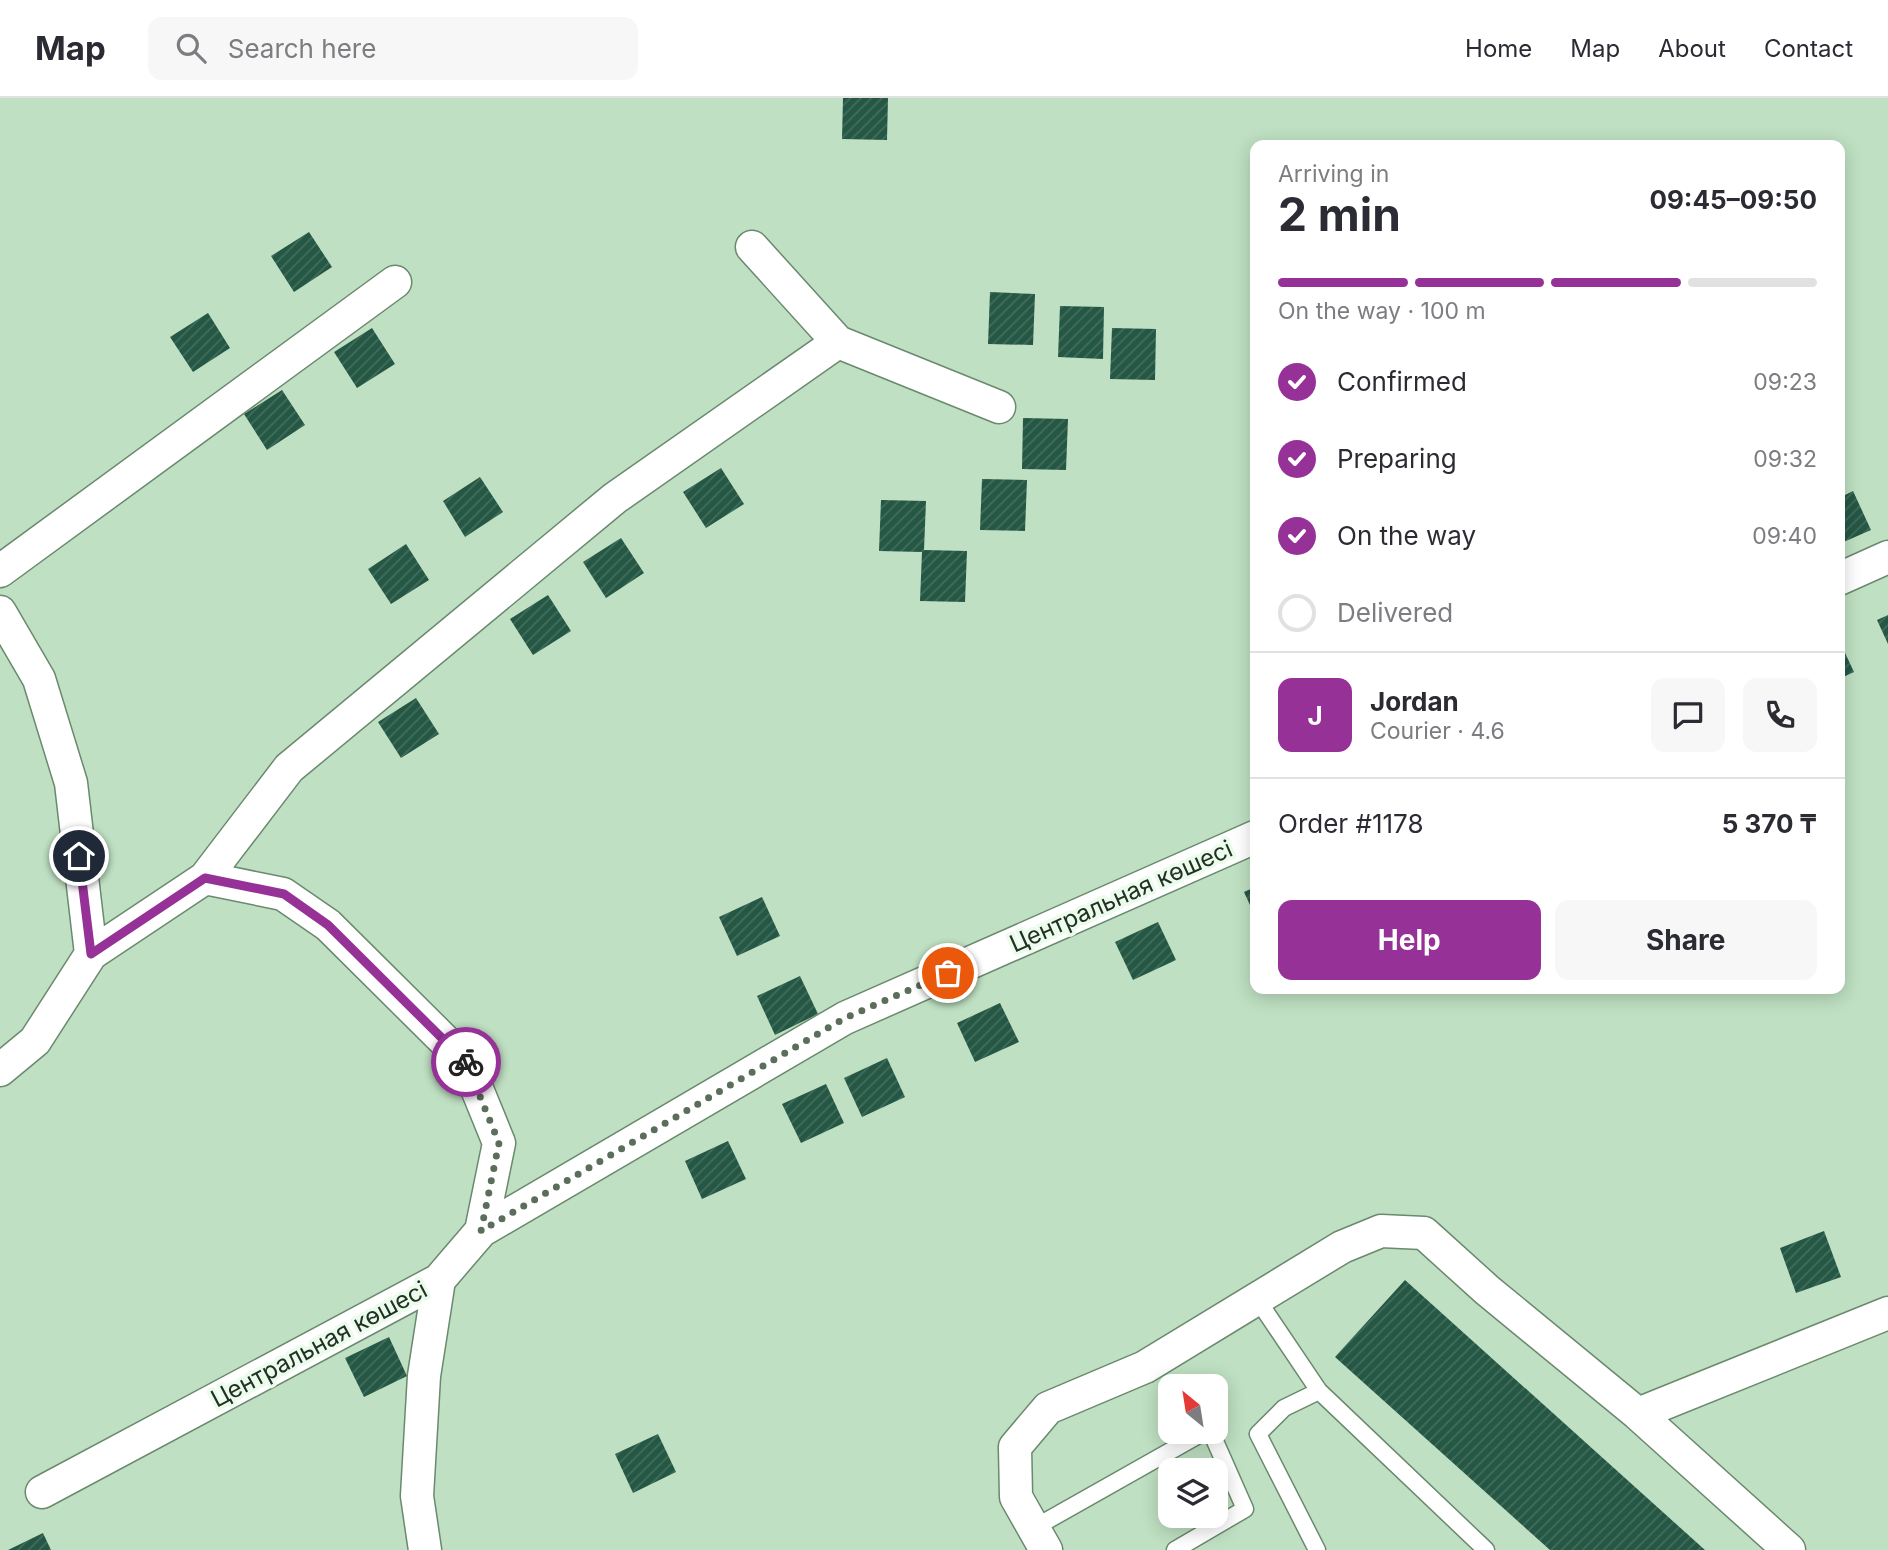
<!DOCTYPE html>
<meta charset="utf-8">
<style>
body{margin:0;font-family:Inter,sans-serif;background:#f7f7f7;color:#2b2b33;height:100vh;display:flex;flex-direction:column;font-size:26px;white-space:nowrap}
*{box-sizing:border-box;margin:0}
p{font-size:23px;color:#7c7c81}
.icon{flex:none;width:38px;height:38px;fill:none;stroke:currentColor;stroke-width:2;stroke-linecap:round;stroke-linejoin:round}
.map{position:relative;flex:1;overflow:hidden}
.drawer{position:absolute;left:1250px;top:42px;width:595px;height:854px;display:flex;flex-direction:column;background:#fff;border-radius:14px;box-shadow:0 4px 18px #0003}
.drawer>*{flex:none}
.needle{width:46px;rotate:330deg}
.controls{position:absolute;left:1158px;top:1276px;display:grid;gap:14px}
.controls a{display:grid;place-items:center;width:70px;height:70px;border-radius:14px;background:#fff;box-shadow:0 4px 18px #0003;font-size:35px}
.pin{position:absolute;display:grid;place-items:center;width:60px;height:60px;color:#fff;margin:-30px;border:4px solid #fff;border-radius:50%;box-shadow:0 2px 7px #0007}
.courier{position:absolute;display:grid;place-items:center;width:70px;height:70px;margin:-35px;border:5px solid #963297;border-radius:50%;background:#fff;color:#222;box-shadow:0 2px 9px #0007}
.summary em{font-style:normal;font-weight:700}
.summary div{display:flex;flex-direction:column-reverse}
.summary{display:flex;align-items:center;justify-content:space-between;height:119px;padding:0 28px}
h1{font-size:46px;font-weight:700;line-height:52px}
.bar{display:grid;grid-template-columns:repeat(4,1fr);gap:10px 7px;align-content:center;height:84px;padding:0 28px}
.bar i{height:9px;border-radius:5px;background:#e1e1e2}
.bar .on{background:#963297}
.bar p{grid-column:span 4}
.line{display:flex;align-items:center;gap:18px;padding:0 28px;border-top:2px solid #e1e1e2}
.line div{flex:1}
.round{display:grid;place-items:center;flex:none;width:74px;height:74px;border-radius:14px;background:#f7f7f7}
ol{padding:0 28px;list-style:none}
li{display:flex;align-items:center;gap:21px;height:77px}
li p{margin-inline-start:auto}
li .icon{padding:7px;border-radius:50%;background:#963297;color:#fff;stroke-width:4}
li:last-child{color:#7c7c81}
li i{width:38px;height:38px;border:4px solid #e1e1e2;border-radius:50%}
.cta{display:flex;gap:14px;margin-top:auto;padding:14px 28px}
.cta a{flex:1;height:80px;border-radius:14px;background:#963297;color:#fff;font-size:28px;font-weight:700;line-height:80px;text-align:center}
.cta a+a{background:#f7f7f7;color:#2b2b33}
header{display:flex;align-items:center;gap:42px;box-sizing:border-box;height:98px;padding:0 35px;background:#fff;border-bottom:2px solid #e1e1e2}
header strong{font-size:33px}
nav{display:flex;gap:38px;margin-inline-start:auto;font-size:24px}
.search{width:490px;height:63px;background:#f7f7f7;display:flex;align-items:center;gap:18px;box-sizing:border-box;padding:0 24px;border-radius:14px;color:#7c7c81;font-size:26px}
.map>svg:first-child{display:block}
.building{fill:url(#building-hatch)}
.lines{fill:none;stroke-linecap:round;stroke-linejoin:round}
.lane-casing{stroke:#6a896d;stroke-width:19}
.street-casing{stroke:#6a896d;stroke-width:35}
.lane{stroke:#fff;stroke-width:16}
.street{stroke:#fff;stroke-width:32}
.done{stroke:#5a6e5b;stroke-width:7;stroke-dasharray:0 12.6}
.route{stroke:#963297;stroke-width:9}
.labels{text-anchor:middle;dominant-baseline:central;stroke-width:7;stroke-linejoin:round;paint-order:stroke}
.street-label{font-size:24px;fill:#233024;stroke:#ebfcec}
</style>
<header>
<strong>Map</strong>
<div class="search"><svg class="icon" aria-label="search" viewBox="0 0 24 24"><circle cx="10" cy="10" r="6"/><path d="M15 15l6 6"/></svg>Search here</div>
<nav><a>Home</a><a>Map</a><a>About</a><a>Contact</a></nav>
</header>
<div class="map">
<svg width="1888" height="1452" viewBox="0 0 1888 1452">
<defs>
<pattern id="building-hatch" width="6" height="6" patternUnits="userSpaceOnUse" patternTransform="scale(1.75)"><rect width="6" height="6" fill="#255745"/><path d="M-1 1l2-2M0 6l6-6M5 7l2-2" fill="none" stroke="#436c5d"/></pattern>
</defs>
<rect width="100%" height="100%" fill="#bfe0c2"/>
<path class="building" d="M843,0H888L887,42L842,41Z
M309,134L332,169L294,194L271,158Z
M990,194L1035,196L1033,247L988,246Z
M1060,208L1104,209L1103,261L1058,259Z
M208,215L230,250L193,274L170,239Z
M372,230L395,266L357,290L334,254Z
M1112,230L1156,231L1155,282L1110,281Z
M282,292L305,327L267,352L244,316Z
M1023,320L1068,321L1066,372L1022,371Z
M721,370L744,406L706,430L683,394Z
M480,379L503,414L465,439L443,403Z
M982,381L1027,382L1025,433L980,432Z
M1853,393L1871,432L1839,446V400Z
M881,402L926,403L924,452L967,453L965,504L920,503L922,454L879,453Z
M621,440L644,475L606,500L583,464Z
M406,446L429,482L391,506L368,471Z
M548,497L571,533L533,557L510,521Z
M1888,517V546L1877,522Z
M1839,542L1854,574L1839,581Z
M416,600L439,636L401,660L378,624Z
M1255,789V818L1244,794Z
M762,799L780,838L737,858L719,819Z
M1158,824L1176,862L1133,882L1115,844Z
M800,878L818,916L775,937L757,898Z
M1000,905L1019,944L975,964L957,925Z
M887,960L905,999L862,1019L844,980Z
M826,986L844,1025L801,1045L782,1006Z
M728,1043L746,1081L702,1101L685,1063Z
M1824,1133L1841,1179L1796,1195L1780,1150Z
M1405,1182L1705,1452H1550L1335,1259Z
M389,1239L407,1278L364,1299L345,1260Z
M658,1336L676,1374L633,1395L615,1356Z
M43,1435L51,1452H8Z"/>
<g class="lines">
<g class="lane-casing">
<path id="lane" d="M1257,1201L1319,1293L1486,1452
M1034,1430L1204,1334
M1175,1452L1245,1411L1211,1334
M1317,1452L1258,1336L1284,1310L1319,1293"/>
</g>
<g class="street-casing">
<path id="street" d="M838,244L999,309
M0,473L395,184
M1839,481L1888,459
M0,514L39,581L71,685L91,856L35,943L0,972
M205,780L283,796L328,827L466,964L499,1045L481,1133
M91,856L205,780L289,670L615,400L838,244L752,149
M1638,1316L1888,1215
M42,1394L439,1182L481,1133L845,920L1255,739
M425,1452L417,1398L424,1278L439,1182
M1046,1452L1016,1399L1015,1349L1048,1310L1145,1269L1342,1149L1381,1133L1424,1135L1487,1192L1638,1316L1789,1452"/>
</g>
<use href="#lane" class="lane"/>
<use href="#street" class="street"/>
</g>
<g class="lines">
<path class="done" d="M466,964L499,1045L481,1133L845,920L948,875"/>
<path class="route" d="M79,758L91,856L205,780L284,796L328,827L466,964"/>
</g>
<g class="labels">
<g class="street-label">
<text transform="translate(1121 798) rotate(-24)">Центральная көшесі</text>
<text transform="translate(319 1246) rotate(-28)">Центральная көшесі</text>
</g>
</g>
</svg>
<div class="controls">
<a><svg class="needle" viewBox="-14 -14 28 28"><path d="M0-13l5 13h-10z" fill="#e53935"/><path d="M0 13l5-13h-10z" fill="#7c7c81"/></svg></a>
<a><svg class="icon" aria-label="layers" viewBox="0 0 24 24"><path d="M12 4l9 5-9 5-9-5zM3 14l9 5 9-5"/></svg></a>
</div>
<div class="pin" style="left:948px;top:875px;background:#ea580c"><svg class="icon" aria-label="bag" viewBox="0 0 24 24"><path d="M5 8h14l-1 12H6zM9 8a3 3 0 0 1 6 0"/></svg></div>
<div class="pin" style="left:79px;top:758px;background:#1f2937"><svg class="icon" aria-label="home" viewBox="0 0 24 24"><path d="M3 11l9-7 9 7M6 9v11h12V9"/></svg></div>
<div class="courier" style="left:466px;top:964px"><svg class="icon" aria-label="bike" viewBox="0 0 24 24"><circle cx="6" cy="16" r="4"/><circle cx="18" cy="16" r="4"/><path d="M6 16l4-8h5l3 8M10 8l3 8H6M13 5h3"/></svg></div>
<section class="drawer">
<div class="summary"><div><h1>2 min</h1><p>Arriving in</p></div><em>09:45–09:50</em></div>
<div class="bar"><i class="on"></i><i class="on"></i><i class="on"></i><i></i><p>On the way · 100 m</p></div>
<ol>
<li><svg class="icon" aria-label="check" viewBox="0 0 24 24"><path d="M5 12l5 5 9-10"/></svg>Confirmed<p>09:23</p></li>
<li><svg class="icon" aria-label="check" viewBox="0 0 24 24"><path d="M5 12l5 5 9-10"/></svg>Preparing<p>09:32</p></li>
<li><svg class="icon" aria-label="check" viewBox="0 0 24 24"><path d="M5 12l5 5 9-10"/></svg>On the way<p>09:40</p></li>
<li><i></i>Delivered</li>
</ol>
<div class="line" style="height:126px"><b class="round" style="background:#963297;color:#fff">J</b><div><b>Jordan</b><p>Courier · 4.6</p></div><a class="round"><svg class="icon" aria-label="chat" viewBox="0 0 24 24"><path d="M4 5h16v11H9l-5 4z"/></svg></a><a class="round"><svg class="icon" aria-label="phone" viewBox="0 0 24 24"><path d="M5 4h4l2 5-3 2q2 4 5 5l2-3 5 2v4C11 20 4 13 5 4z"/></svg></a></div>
<div class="line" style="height:91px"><div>Order #1178</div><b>5 370 ₸</b></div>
<div class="cta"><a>Help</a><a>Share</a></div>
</section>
</div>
